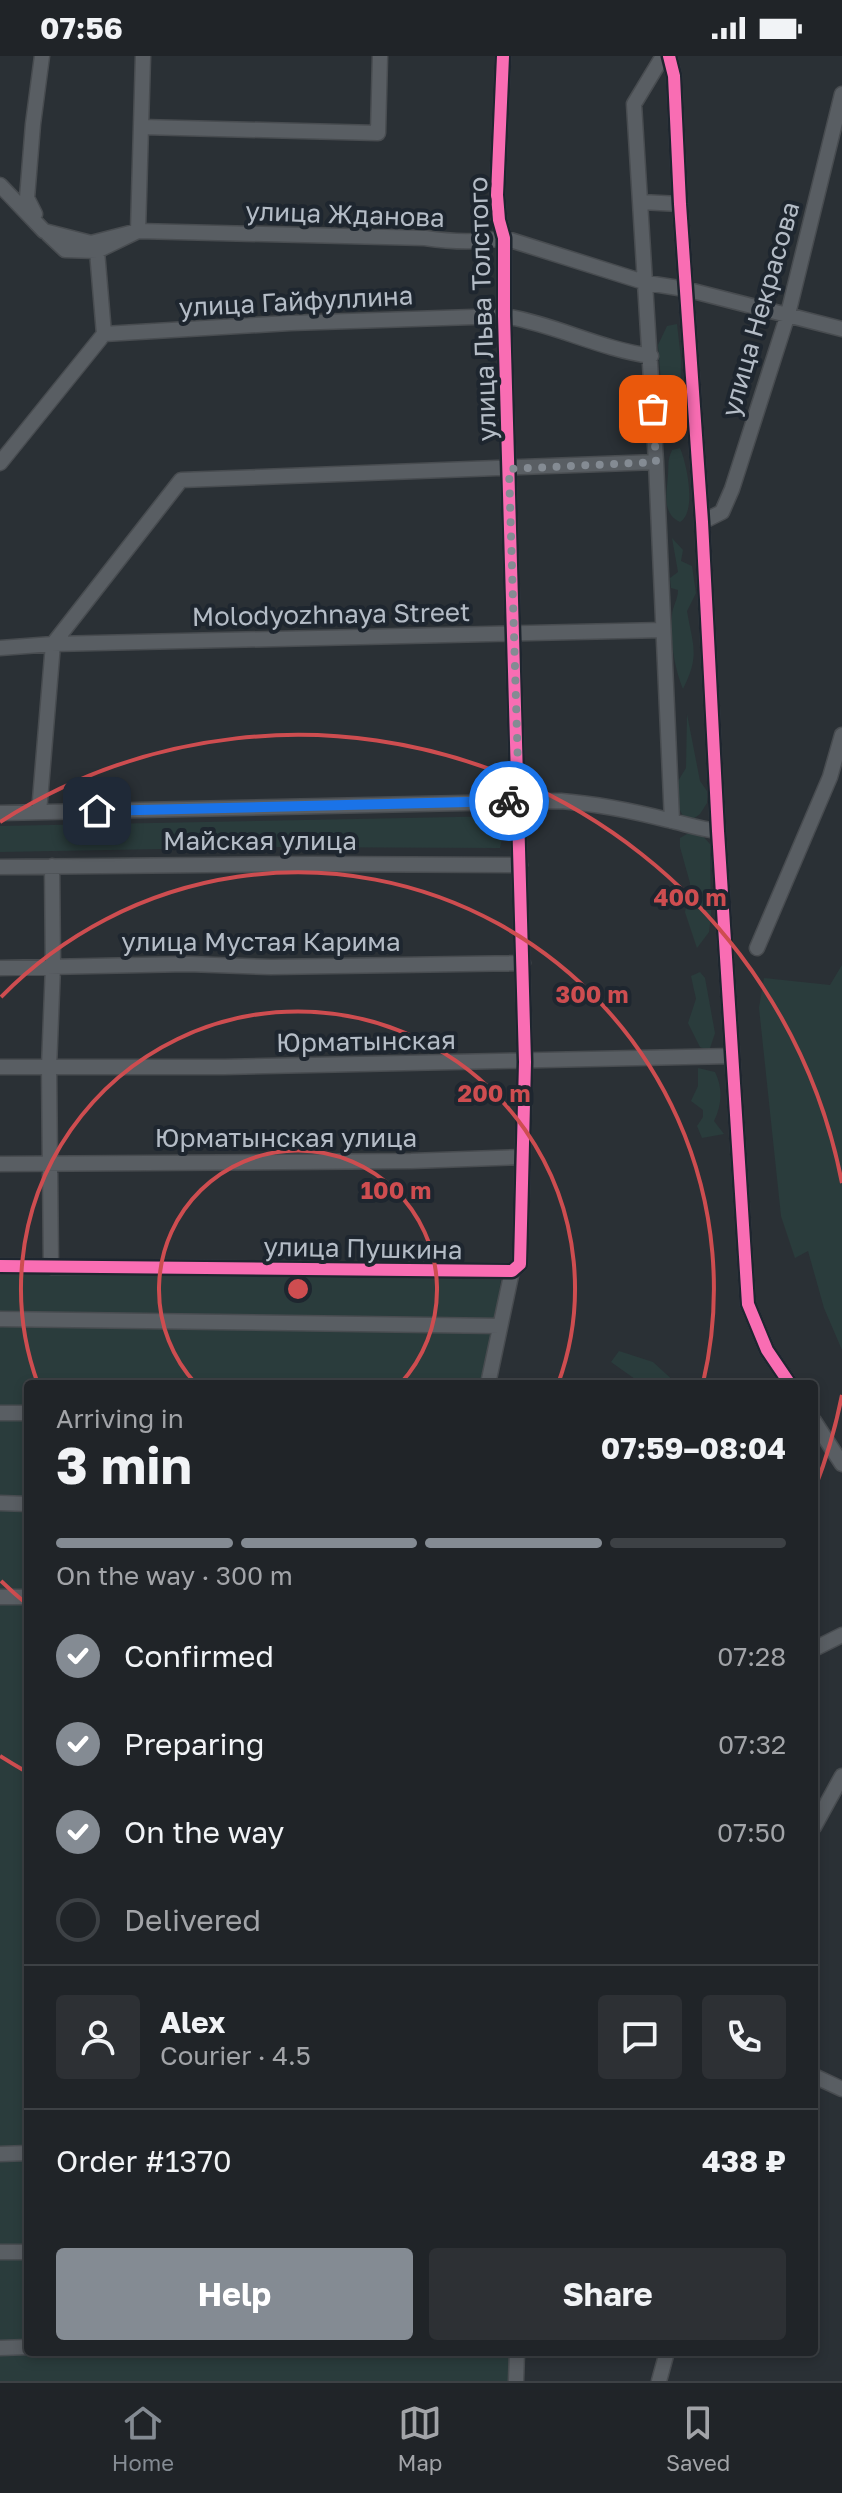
<!DOCTYPE html>
<meta charset="utf-8">
<style>
body{margin:0;font-family:"Golos Text",sans-serif;background:#2d3034;color:#f1f3f6;height:100vh;display:flex;flex-direction:column;font-size:30px;white-space:nowrap}
*{box-sizing:border-box;margin:0}
p{font-size:26px;color:#a2a4a8}
.icon{flex:none;width:44px;height:44px;fill:none;stroke:currentColor;stroke-width:2;stroke-linecap:round;stroke-linejoin:round}
.map{position:relative;flex:1;overflow:hidden}
.sheet{position:absolute;left:24px;top:1324px;width:794px;height:976px;display:flex;flex-direction:column;background:#202428;border-radius:8px;box-shadow:0 4px 12px #0003,0 0 0 2px #3d4145}
.sheet>*{flex:none}
.pin{position:absolute;display:grid;place-items:center;width:68px;height:68px;color:#fff;margin:-34px;border-radius:16px;box-shadow:0 4px 12px #0006}
.courier{position:absolute;display:grid;place-items:center;width:80px;height:80px;margin:-40px;border:6px solid #1a73e8;border-radius:50%;background:#fff;color:#222;box-shadow:0 2px 10px #0007}
.headline em{font-style:normal;font-weight:700}
.headline div{display:flex;flex-direction:column-reverse}
.headline{display:flex;align-items:center;justify-content:space-between;height:136px;padding:0 32px}
h1{font-size:52px;font-weight:700;line-height:60px}
.bar{display:grid;grid-template-columns:repeat(4,1fr);gap:12px 8px;align-content:center;height:96px;padding:0 32px}
.bar i{height:10px;border-radius:6px;background:#3d4145}
.bar .active{background:#848b93}
.bar p{grid-column:span 4}
.line{display:flex;align-items:center;gap:20px;padding:0 32px;border-top:2px solid #3d4145}
.line div{flex:1}
.round{display:grid;place-items:center;flex:none;width:84px;height:84px;border-radius:8px;background:#2d3034}
ol{padding:0 32px;list-style:none}
li{display:flex;align-items:center;gap:24px;height:88px}
li p{margin-inline-start:auto}
li .icon{padding:8px;border-radius:50%;background:#848b93;color:#fff;stroke-width:4}
li:last-child{color:#a2a4a8}
li i{width:44px;height:44px;border:4px solid #3d4145;border-radius:50%}
.button{display:flex;gap:16px;margin-top:auto;padding:16px 32px}
.button a{flex:1;height:92px;border-radius:8px;background:#848b93;color:#fff;font-size:32px;font-weight:700;line-height:92px;text-align:center}
.button a+a{background:#2d3034;color:#f1f3f6}
.status{display:flex;justify-content:space-between;align-items:center;height:56px;padding:0 40px;background:#202428;direction:ltr}
.status svg{height:22px;fill:currentColor}
.menu{display:flex;justify-content:space-around;align-items:center;height:112px;border-top:2px solid #3d4145;background:#202428;font-size:22px;color:#a2a4a8}
.menu a{display:grid;justify-items:center;gap:4px}
.menu .active{color:#848b93}
.map>svg:first-child{display:block}
.green{fill:#2a3c3c}
.lines{fill:none;stroke-linecap:round;stroke-linejoin:round}
.minor-casing{stroke:#484c50;stroke-width:17}
.minor{stroke:#595e63;stroke-width:14}
.cycleway-casing{stroke:#1e262f;stroke-width:17}
.cycleway{stroke:#f96db3;stroke-width:12}
.done{stroke:#848b93;stroke-width:8;stroke-dasharray:0 14.4}
.route{stroke:#1a73e8;stroke-width:10}
.ring{fill:none;stroke:#ce4d50;stroke-width:4}
.labels{text-anchor:middle;dominant-baseline:central;stroke-width:8;stroke-linejoin:round;paint-order:stroke}
.street-label{font-size:26px;fill:#b4bcc6;stroke:#1e262f}
.centre{fill:#ce4d50;stroke:#1e262f;stroke-width:4}
.ring-label{font-size:24px;text-anchor:middle;font-weight:bold;fill:#ce4d50;stroke:#1e262f;stroke-width:8;stroke-linejoin:round;paint-order:stroke}
</style>
<div class="status"><b>07:56</b><svg viewBox="0 0 49 12"><path d="M0 12V9h3v3zM5 12V6h3v6zM10 12V3h3v9zM15 12V0h3v12zM26 1h20v11H26zM47 4h2v5h-2z"/></svg></div>
<div class="map">
<svg width="842" height="2325" viewBox="0 0 842 2325">
<rect width="100%" height="100%" fill="#2a3035"/>
<path class="green" d="M677,268L681,303L680,365L674,375L667,371L664,361L658,289L667,270Z
M680,392C687,408 697,456 680,466C661,457 667,436 668,419C669,407 667,406 672,394Z
M672,482L683,494L681,505L692,510L696,537L687,555C693,590 700,599 683,633C674,611 670,584 672,560C672,551 678,544 678,534L671,532L670,522L678,516Z
M687,658L700,725L707,735V747L700,758L693,763L683,760L679,752L678,725L686,712Z
M507,760L500,792L271,791L0,796V770Z
M700,777L710,788L711,860L709,876L697,892L685,856L690,827L680,791V782L687,778Z
M842,909V1294L824,1252L808,1195L795,1202L781,1160L759,952L764,922L830,929Z
M700,916L705,922L715,977L709,995L700,991L688,967L696,943L691,920Z
M698,1012L715,1016C723,1032 722,1049 714,1065L724,1078L702,1082L697,1070L703,1061V1054L691,1045L698,1030Z
M0,1211L502,1215L492,1290L481,1328H28V2296H526L523,2325H0Z
M619,1295L653,1306L677,1328H642L611,1306Z"/>
<g class="lines">
<g class="minor-casing">
<path id="minor" d="M663,0L634,48L656,406L672,765
M669,0L674,20L680,148L702,466L718,775L748,1248L767,1294L790,1328
M142,71L378,77L380,0
M0,129L44,175L91,187L138,175L425,182C452,186 477,187 504,182L647,227L685,233L842,273
M641,146L680,148
M35,158L27,142L33,68L42,0
M48,178L65,194L97,195L138,175L143,0
M97,195L104,278
M0,407L104,278L290,267L504,260C554,268 600,293 651,300
M702,466L722,456L732,433L788,258L842,38
M0,592L53,588L663,574
M39,756L53,588L181,424L656,406
M0,757L561,745C598,748 633,755 668,764C686,768 699,773 718,775
M0,811L313,808L520,809
M757,892L830,721L842,679
M0,912L188,908L271,911L523,907
M0,1011H224L732,1000
M0,1108L411,1105L521,1101
M0,1210L512,1215L520,1208L525,1006L504,260V182L499,164L497,139L503,0
M51,1211L49,1011L53,910L52,810
M0,1263L500,1270
M488,1328L512,1215
M0,1357H28
M814,1365L842,1408
M0,1447L28,1448
M0,1541H28
M814,1593L842,1579
M814,1771L842,1720
M814,2020L842,2033
M0,2098L28,2097
M0,2196H28
M0,2292L28,2291
M516,2325L517,2296
M659,2325L667,2296"/>
</g>
<use href="#minor" class="minor"/>
<g class="cycleway-casing">
<path id="cycleway" d="M669,0L674,20L680,148L702,466L718,775L748,1248L767,1294L790,1328
M0,1210L512,1215L520,1208L525,1006L504,260V182L499,164L497,139L503,0"/>
</g>
<use href="#cycleway" class="cycleway"/>
</g>
<g class="lines">
<path class="done" d="M509,745L519,744L509,413L656,406L653,353"/>
<path class="route" d="M97,755L509,745"/>
</g>
<g class="ring">
<path d="M196 1328A139 139 0 1 1 400 1328"/>
<path d="M38 1328A277 277 0 1 1 558 1328"/>
<path d="M28 1549A416 416 0 0 1 1 1525M1 941A416 416 0 0 1 703 1327"/>
<path d="M842 1339A554 554 0 0 1 815 1432M25 1715A554 554 0 0 1 0 1700M0 766A554 554 0 0 1 842 1127"/>
</g>
<g class="labels">
<g class="street-label">
<text transform="translate(345 158) rotate(2)">улица Жданова</text>
<text transform="translate(296 245) rotate(-3)">улица Гайфуллина</text>
<text transform="translate(482 253) rotate(-92)">улица Льва Толстого</text>
<text transform="translate(760 253) rotate(-74)">улица Некрасова</text>
<text transform="translate(331 558) rotate(-1)">Molodyozhnaya Street</text>
<text x="260" y="784">Майская улица</text>
<text x="261" y="885">улица Мустая Карима</text>
<text transform="translate(366 985) rotate(-1)">Юрматынская</text>
<text x="286" y="1081">Юрматынская улица</text>
<text transform="translate(363 1192) rotate(1)">улица Пушкина</text>
</g>
</g>
<circle cx="298" cy="1233" r="12" class="centre"/>
<g class="ring-label">
<text x="690" y="850">400 m</text>
<text x="592" y="947">300 m</text>
<text x="494" y="1046">200 m</text>
<text x="396" y="1143">100 m</text>
</g>
</svg>
<div class="pin" style="left:653px;top:353px;background:#ea580c"><svg class="icon" aria-label="bag" viewBox="0 0 24 24"><path d="M5 8h14l-1 12H6zM9 8a3 3 0 0 1 6 0"/></svg></div>
<div class="pin" style="left:97px;top:755px;background:#1f2937"><svg class="icon" aria-label="home" viewBox="0 0 24 24"><path d="M3 11l9-7 9 7M6 9v11h12V9"/></svg></div>
<div class="courier" style="left:509px;top:745px"><svg class="icon" aria-label="bike" viewBox="0 0 24 24"><circle cx="6" cy="16" r="4"/><circle cx="18" cy="16" r="4"/><path d="M6 16l4-8h5l3 8M10 8l3 8H6M13 5h3"/></svg></div>
<section class="sheet">
<div class="headline"><div><h1>3 min</h1><p>Arriving in</p></div><em>07:59–08:04</em></div>
<div class="bar"><i class="active"></i><i class="active"></i><i class="active"></i><i></i><p>On the way · 300 m</p></div>
<ol>
<li><svg class="icon" aria-label="check" viewBox="0 0 24 24"><path d="M5 12l5 5 9-10"/></svg>Confirmed<p>07:28</p></li>
<li><svg class="icon" aria-label="check" viewBox="0 0 24 24"><path d="M5 12l5 5 9-10"/></svg>Preparing<p>07:32</p></li>
<li><svg class="icon" aria-label="check" viewBox="0 0 24 24"><path d="M5 12l5 5 9-10"/></svg>On the way<p>07:50</p></li>
<li><i></i>Delivered</li>
</ol>
<div class="line" style="height:144px"><a class="round"><svg class="icon" aria-label="person" viewBox="0 0 24 24"><circle cx="12" cy="8" r="4"/><path d="M4 21q1-7 8-7t8 7"/></svg></a><div><b>Alex</b><p>Courier · 4.5</p></div><a class="round"><svg class="icon" aria-label="chat" viewBox="0 0 24 24"><path d="M4 5h16v11H9l-5 4z"/></svg></a><a class="round"><svg class="icon" aria-label="phone" viewBox="0 0 24 24"><path d="M5 4h4l2 5-3 2q2 4 5 5l2-3 5 2v4C11 20 4 13 5 4z"/></svg></a></div>
<div class="line" style="height:104px"><div>Order #1370</div><b>438 ₽</b></div>
<div class="button"><a>Help</a><a>Share</a></div>
</section>
</div>
<nav class="menu">
<a class="active"><svg class="icon" aria-label="home" viewBox="0 0 24 24"><path d="M3 11l9-7 9 7M6 9v11h12V9"/></svg>Home</a>
<a><svg class="icon" aria-label="map" viewBox="0 0 24 24"><path d="M3 6l6-2 6 2 6-2v14l-6 2-6-2-6 2zM9 4v14M15 6v14"/></svg>Map</a>
<a><svg class="icon" aria-label="saved" viewBox="0 0 24 24"><path d="M7 4h10v16l-5-4-5 4z"/></svg>Saved</a>
</nav>
